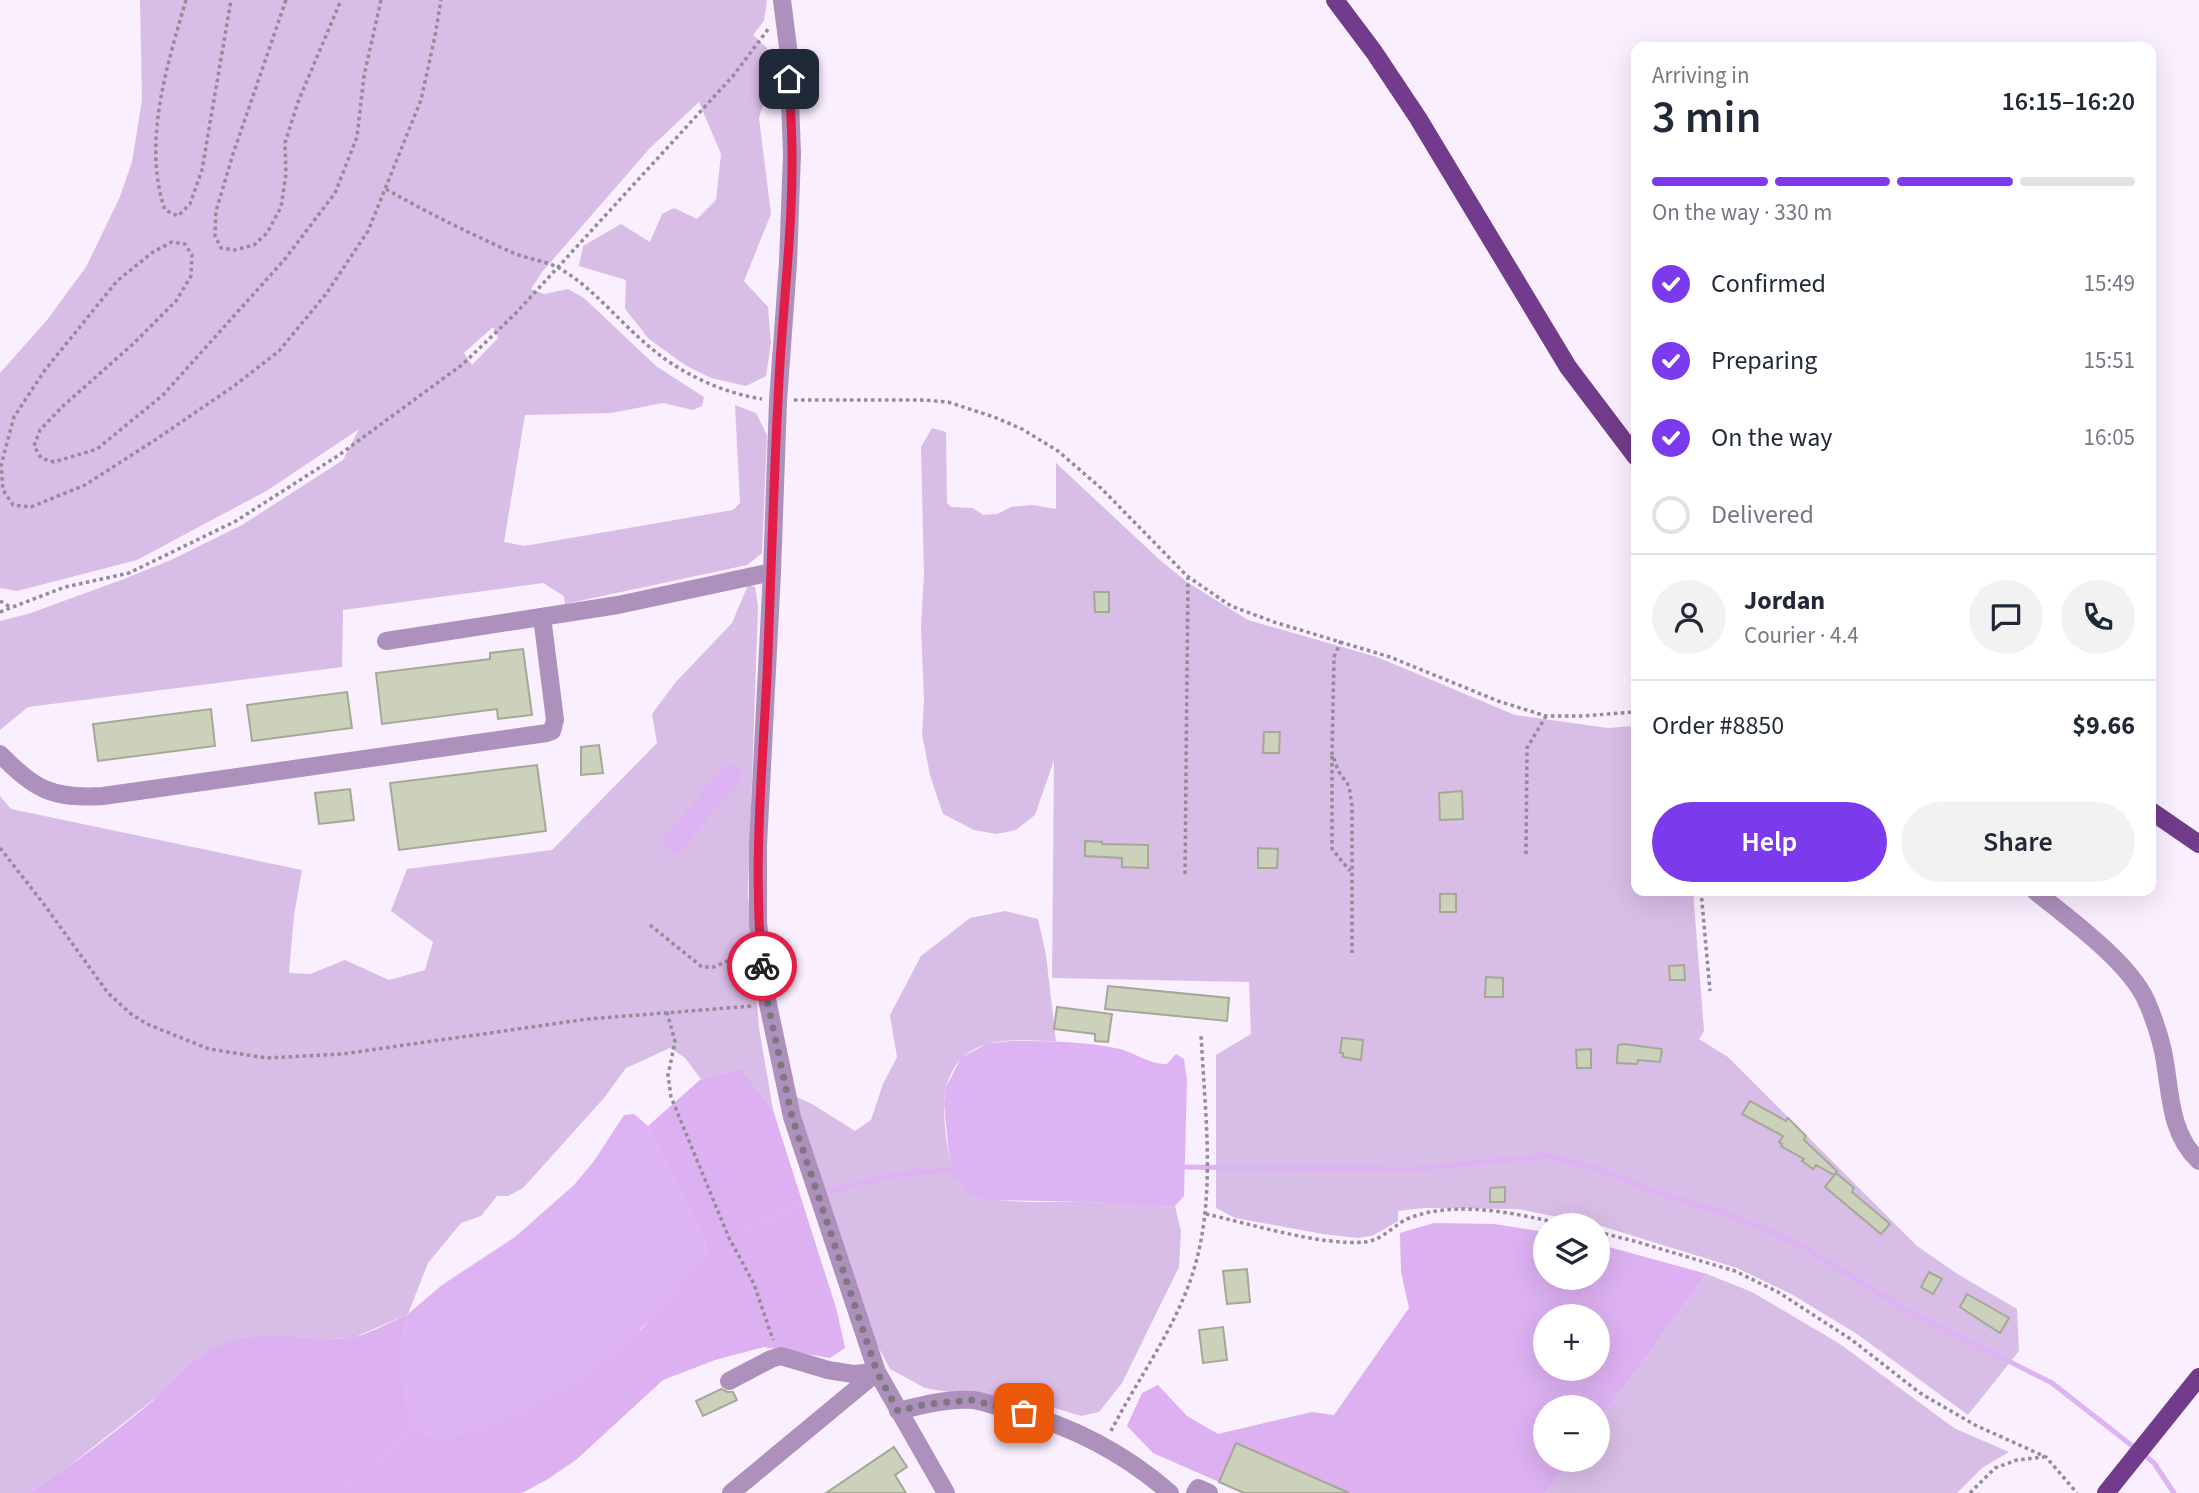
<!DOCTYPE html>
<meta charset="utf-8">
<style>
body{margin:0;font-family:"Source Sans 3",sans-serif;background:#f2f2f3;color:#1f2937;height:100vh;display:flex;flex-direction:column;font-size:26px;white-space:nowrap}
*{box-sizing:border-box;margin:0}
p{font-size:23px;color:#747a83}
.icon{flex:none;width:38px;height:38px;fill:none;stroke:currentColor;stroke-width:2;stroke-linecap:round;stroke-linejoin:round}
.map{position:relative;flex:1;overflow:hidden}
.sheet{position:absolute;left:1631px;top:42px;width:525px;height:854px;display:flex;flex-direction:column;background:#fff;border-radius:14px;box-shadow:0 7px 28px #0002}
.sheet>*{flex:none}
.tools{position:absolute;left:1533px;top:1213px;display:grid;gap:14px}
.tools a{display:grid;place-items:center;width:77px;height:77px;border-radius:50%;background:#fff;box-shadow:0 7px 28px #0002;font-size:35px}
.pin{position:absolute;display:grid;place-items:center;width:60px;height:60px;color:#fff;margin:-30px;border-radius:14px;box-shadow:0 4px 10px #0006}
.courier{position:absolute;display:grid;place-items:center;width:70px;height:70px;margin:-35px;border:5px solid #e11d48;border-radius:50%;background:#fff;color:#222;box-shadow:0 2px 9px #0007}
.head em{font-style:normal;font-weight:600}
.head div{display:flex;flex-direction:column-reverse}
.head{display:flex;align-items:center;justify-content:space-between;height:119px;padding:0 21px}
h1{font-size:46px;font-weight:600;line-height:52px}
.bar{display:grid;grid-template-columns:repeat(4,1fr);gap:10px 7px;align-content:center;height:84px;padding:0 21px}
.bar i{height:9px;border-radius:5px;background:#e0e1e3}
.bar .selected{background:#7c3aed}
.bar p{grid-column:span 4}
.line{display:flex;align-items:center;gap:18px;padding:0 21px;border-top:2px solid #e0e1e3}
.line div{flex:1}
.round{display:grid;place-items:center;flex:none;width:74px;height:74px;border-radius:37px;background:#f2f2f3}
ol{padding:0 21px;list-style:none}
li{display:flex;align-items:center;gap:21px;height:77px}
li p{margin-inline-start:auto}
li .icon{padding:7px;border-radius:50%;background:#7c3aed;color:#fff;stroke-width:4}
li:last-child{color:#747a83}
li i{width:38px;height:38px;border:4px solid #e0e1e3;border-radius:50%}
.cta{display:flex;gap:14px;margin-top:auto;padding:14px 21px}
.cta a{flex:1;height:80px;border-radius:42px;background:#7c3aed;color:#fff;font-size:28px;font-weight:600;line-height:80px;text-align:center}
.cta a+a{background:#f2f2f3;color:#1f2937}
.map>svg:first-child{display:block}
.green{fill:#d8bde6;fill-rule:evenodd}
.forest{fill:#dcb0f1;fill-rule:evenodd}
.water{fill:#deb3f4}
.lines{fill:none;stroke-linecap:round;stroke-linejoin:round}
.stream{stroke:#deb3f4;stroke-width:5}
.building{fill:#ccd1bb;stroke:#a5a894;stroke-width:2}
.path{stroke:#938b97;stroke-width:3.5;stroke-dasharray:3.5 3.5;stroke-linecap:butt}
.minor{stroke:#ae90bd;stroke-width:18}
.major{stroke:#723b8b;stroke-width:18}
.done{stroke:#7e7782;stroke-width:7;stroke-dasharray:0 12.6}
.route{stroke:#e11d48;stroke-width:9}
</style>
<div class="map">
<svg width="2199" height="1493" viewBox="0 0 2199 1493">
<rect width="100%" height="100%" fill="#faefff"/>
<path class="green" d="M140,0H767L764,21L753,35L767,48L772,77L759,118L771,214L744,281L768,307L771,343L766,376L746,386L711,378L685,365L649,339L625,309L626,280L579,266L583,246L621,224L650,242L662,214L674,208L697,219L716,200L721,154L699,102L650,148L542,272L531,289L544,294L568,289L584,298L656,366L704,397L702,406L693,410L663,403L611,413L525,415L504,542L524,546L733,510L740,503L735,405L756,413L767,435L762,553L747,565L565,604L564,596L543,583L343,610L342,667L28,707L0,730V621L28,614L124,579L173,559L242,525L343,460L359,429L268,490L137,560L17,591L0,588V373L47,320L86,267L119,199L132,162L142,100ZM493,327L498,338L472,365L464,353Z
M932,428L946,432L947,503L951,507L973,508L983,515L997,514L1011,507L1032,505L1056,509V463L1161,561L1187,582L1248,620L1377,657L1515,715L1608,728L1636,726V891H1693L1704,1031L1699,1039L1728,1057L1917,1246L1956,1273L2017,1309L2019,1351L1968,1415L1857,1334L1793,1295L1737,1268L1598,1225L1518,1209L1424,1208L1398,1211V1221L1372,1236L1358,1238L1323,1234L1235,1218L1216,1208V1055L1251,1034L1249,982L1052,978L1054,760L1035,815L1016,830L997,834L974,830L943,814L930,775L922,734L924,700L921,626L924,575L921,447Z
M748,585L755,587L758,607L748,893L759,1028L773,1110L741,1068L701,1079L685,1058L670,1048L626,1068L604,1098L523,1188L508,1196H497L481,1216L461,1223L428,1263L408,1314L353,1338L325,1339L298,1337L163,1392L59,1474L29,1493H0V796L11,809L302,870L294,915L289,973L310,974L345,960L389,980L425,970L433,942L391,911L407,869L552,850L657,743L652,714L675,683L732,623Z
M1005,911L1038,919L1046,955L1056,1041C1026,1041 989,1035 964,1056C956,1062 948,1078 946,1088C941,1106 947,1154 953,1172C955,1179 963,1189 969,1192C994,1206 1059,1201 1090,1202C1118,1203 1146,1208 1175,1206L1181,1231L1179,1267L1122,1383L1099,1412L1081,1416L1016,1396L983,1398L925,1388L890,1369L867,1326L801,1125L795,1096L812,1104L855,1131L871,1120L883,1084L897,1057L890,1015L921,956L970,918Z
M1707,1274L1752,1292L1840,1344L1954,1428L2009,1452L1982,1468L1957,1493H1545L1570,1460H1598V1422Z"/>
<path class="forest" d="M741,1068L773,1110L837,1311L845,1348L830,1358L764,1347L715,1360L663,1380L576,1460L548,1479L522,1493H29C71,1467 110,1436 149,1404C173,1384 192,1356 223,1344C265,1328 306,1342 349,1338C366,1336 392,1321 408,1314L401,1345L640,1331L699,1265L707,1251L704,1237L648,1126L701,1079Z
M1434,1223L1494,1224L1545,1232V1278H1598V1244L1707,1274L1598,1422V1407H1545V1460H1570L1545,1493H1349L1237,1443L1219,1482L1153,1453L1127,1426L1142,1393L1158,1385L1187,1416L1218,1434L1312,1412L1334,1415L1409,1308L1401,1272L1400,1233ZM1545,1316H1598V1368H1545Z"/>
<path class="water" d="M733,763L741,769L742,778L678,854H671L663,846V839L725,765Z
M1009,1041C1045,1041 1084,1041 1120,1049C1136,1053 1150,1065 1167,1064L1176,1054L1184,1059L1187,1081L1184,1196L1175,1206L1153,1207L1092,1202L988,1200L966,1192L953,1175L949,1155L944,1104L946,1087L961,1058L986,1044Z
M634,1114L648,1126L704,1237C705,1242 707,1249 706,1253C702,1268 679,1287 669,1299C642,1330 612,1359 578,1383C568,1390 556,1395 545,1401C509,1420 448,1454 409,1428L403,1395L401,1345L408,1314L442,1285L515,1237L574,1185L594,1161L624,1115Z"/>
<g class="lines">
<path class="stream" d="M1179,1167L1412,1169L1548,1156L1598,1169L1659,1193L1730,1215L1801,1245L1899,1306L2052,1383L2154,1463L2174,1493
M832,1191C872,1178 914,1171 956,1170
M741,1232L800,1204
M701,1250L716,1245
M342,1493L413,1425"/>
</g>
<path class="building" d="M1094,592H1109V612H1095Z
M523,649L532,715L498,719L497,709L382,724L376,673L490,659V653Z
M347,692L352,728L252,741L247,705Z
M211,709L215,746L98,761L93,724Z
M1264,732H1280L1279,753H1263Z
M599,745L603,773L581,775V747Z
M537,765L546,831L399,850L390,783Z
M350,789L354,820L319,824L315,793Z
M1462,791L1463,819L1440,820L1439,793Z
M1085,841L1102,842V844L1148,845V868L1122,867V858L1085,856Z
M1258,848L1278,849L1277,868H1258Z
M1440,894H1456V912H1440Z
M1684,965L1685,980H1670L1669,966Z
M1486,977L1503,978V997H1485Z
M1108,986L1229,998L1227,1021L1105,1009Z
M1057,1007L1112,1014L1108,1042L1095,1041V1034L1054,1029Z
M1342,1038L1363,1040L1361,1060L1343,1057V1053H1340Z
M1624,1044L1662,1049L1660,1062L1638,1060L1637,1064L1617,1063L1618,1045Z
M1591,1049V1068H1577L1576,1050Z
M1750,1101L1786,1121L1788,1118L1806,1136L1804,1140L1837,1171L1834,1175L1816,1165L1813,1169L1802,1161L1804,1159L1781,1146L1782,1144L1779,1142L1783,1136L1742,1114Z
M1836,1173L1854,1188L1852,1192L1890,1224L1881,1234L1825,1187Z
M1505,1187V1202H1490V1188Z
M1247,1269L1250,1302L1227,1304L1223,1271Z
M1929,1272L1942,1279L1933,1294L1921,1287Z
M1967,1294L2009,1318L2000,1333L1960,1307Z
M1223,1327L1227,1360L1203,1363L1199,1330Z
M721,1389L728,1392H733L737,1400L703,1416L696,1401Z
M1236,1443L1349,1493H1244L1219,1482Z
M894,1447L907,1467L895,1475L906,1493H826Z"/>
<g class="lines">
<path class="path" d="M186,0C167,65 142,144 165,210L178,216L190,204L202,170L231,0
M286,0L233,154L216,211L215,236L221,248L234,250L254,245L267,233L281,207L286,174L285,143L298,102L341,0
M381,0L364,76L357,137L335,193L285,259L163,395L97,449L54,462L41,458L34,446L40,430L63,406L133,344L176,301L191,276L192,255L185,244L172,242L153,252L117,281L45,370L14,417L1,465L3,490L13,505L31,507L85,485L155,440L234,386L279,351L326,294L368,231L421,100L435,36L441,0
M386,189C426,212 467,232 509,251C525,259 544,260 559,268C595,289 620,323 652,349C682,374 723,393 762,399
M794,400H923L948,402L994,417L1022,429L1058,451L1102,489L1187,576L1231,606L1274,622L1390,657L1498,701L1546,716H1581L1636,712
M0,601L10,607
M0,612L65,587L129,573L236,521L339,455L463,364L516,313L733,76L769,28
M1341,641L1334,657L1332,754L1339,772L1349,786L1352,806V953
M1332,756V849L1350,871
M0,848L43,903L108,993L131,1014L147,1024L209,1049L267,1058L342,1054L588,1019L753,1006
M1526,854L1527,748L1546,716
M1185,874L1188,577
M1701,891L1710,991
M650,925L702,967H714L730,960L743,944
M667,1012L675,1042L668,1075L671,1097L729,1238L754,1284L773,1340
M1206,1214C1251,1224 1321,1246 1365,1242C1384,1240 1396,1222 1412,1217C1460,1200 1519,1214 1566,1225
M1598,1232L1634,1241L1735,1271L1778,1292L1852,1340L1920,1393L1975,1425L2046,1457L2077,1493
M1111,1431C1136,1382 1170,1336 1189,1284C1218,1206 1205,1117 1201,1034
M1970,1493L1995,1468L2017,1460L2044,1457"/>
<path class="minor" d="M782,0L788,47L792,154L788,263L778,401L772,572L758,845V922L765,990L792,1117L877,1372L946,1493
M386,641L618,605L772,572
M0,754C36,790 52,799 103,796L547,733L552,731L555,720L542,617
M2035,891C2068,918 2128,961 2146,1000C2153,1016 2159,1033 2163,1051C2171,1089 2168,1132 2199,1161
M729,1381L771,1359L781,1356L828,1370L853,1374L877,1372L731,1493
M898,1411C922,1405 949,1398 973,1400C983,1401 994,1406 1004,1408C1066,1423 1122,1451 1170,1493
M1195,1493L1198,1488L1209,1493"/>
<path class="major" d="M1335,0L1374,52L1418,118L1568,367L1636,457
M2151,811L2199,844
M2106,1493L2199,1377"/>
</g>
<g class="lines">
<path class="done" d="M762,966L765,990L792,1117L877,1372L898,1411L927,1404L972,1400L1024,1413"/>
<path class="route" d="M762,966C753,869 762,772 767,676C771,584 773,493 778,401C781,318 793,236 792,153C792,129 790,104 789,79"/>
</g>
</svg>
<div class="tools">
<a><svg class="icon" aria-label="layers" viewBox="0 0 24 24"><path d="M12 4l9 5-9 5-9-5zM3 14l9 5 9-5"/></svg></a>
<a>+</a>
<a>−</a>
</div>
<div class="pin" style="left:1024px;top:1413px;background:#ea580c"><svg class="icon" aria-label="bag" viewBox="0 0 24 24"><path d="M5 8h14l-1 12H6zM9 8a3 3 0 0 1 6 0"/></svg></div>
<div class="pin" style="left:789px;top:79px;background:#1f2937"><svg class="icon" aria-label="home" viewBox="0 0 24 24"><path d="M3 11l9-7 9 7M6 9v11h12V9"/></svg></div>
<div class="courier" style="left:762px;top:966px"><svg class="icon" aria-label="bike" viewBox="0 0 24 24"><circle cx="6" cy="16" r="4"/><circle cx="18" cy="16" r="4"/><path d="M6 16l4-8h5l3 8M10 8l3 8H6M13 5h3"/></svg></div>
<section class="sheet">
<div class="head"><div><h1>3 min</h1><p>Arriving in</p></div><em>16:15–16:20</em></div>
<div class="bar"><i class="selected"></i><i class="selected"></i><i class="selected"></i><i></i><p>On the way · 330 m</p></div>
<ol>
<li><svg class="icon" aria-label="check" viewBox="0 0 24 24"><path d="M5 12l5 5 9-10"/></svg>Confirmed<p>15:49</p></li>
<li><svg class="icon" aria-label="check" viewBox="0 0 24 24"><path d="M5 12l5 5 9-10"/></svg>Preparing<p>15:51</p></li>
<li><svg class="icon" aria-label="check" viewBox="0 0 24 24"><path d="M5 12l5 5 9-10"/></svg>On the way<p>16:05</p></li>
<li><i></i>Delivered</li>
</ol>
<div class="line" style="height:126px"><a class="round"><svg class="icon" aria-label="person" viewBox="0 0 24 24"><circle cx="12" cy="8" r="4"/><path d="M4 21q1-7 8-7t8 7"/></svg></a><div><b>Jordan</b><p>Courier · 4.4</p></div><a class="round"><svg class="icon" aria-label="chat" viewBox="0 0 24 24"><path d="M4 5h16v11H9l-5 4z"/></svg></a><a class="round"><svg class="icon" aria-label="phone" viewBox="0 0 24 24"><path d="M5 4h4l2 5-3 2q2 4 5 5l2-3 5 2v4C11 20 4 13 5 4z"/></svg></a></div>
<div class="line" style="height:91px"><div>Order #8850</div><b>$9.66</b></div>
<div class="cta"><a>Help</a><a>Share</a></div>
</section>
</div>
